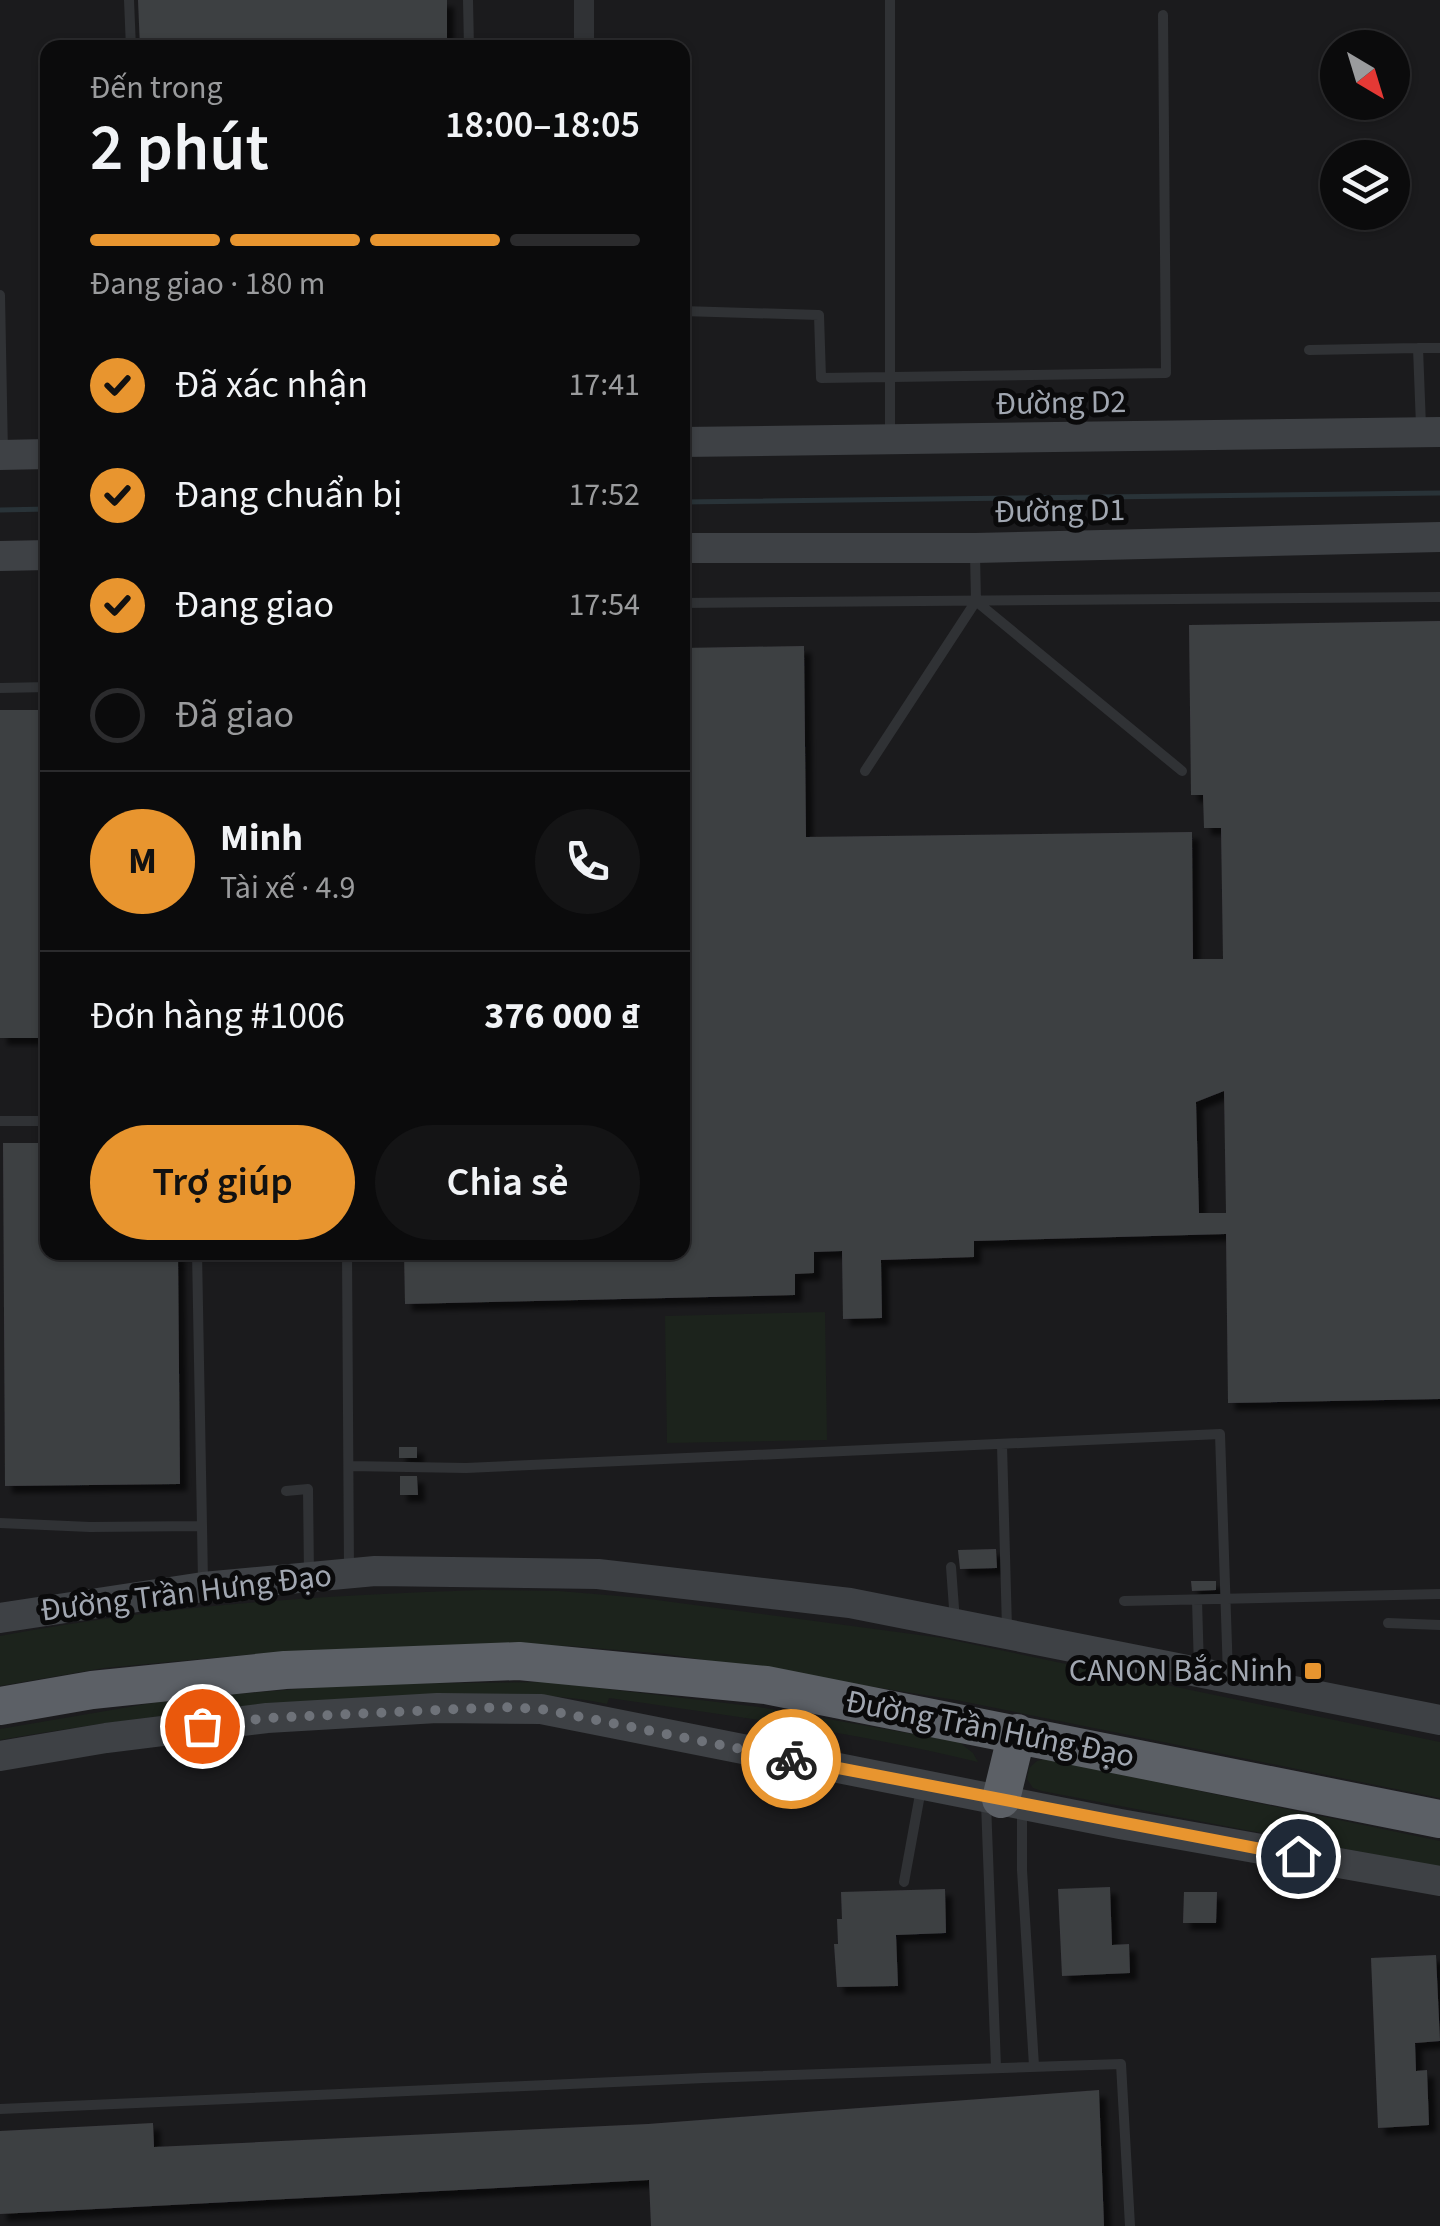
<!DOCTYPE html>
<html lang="vi">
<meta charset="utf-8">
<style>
body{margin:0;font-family:"Source Sans 3",sans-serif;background:#141415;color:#f1f3f6;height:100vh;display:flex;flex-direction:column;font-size:38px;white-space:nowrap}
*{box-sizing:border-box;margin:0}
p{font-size:32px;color:#9a9b9d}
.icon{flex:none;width:55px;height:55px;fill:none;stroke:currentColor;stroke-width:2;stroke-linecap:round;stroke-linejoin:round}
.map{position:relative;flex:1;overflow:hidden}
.sheet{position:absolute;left:40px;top:40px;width:650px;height:1220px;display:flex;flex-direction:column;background:#0b0b0c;border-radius:20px;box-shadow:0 2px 8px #0004,0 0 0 2px #2b2b2d}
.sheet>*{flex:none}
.needle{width:65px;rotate:142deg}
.controls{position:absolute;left:1320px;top:30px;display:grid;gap:20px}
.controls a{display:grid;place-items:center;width:90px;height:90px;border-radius:50%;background:#0b0b0c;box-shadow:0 2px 8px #0004,0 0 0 2px #2b2b2d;font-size:50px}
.pin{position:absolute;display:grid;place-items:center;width:85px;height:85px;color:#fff;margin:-42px;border:5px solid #fff;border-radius:50%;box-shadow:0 2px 10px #0007}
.courier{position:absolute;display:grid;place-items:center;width:100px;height:100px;margin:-50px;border:8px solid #e8952f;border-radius:50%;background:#fff;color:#222;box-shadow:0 2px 12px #0007}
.overview em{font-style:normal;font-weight:600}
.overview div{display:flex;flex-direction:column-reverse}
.overview{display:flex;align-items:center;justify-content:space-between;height:170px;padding:0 50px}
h1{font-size:65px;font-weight:600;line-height:75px}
.bar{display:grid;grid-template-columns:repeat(4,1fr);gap:15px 10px;align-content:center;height:120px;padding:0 50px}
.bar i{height:12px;border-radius:8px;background:#2b2b2d}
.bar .on{background:#e8952f}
.bar p{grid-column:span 4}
.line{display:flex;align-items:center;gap:25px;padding:0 50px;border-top:2px solid #2b2b2d}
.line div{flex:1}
.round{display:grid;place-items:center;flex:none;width:105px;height:105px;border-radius:52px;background:#141415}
ol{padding:0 50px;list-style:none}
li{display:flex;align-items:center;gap:30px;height:110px}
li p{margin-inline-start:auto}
li .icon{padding:10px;border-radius:50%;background:#e8952f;color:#111;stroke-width:4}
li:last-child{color:#9a9b9d}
li i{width:55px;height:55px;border:5px solid #2b2b2d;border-radius:50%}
.action{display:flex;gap:20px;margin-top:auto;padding:20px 50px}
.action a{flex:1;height:115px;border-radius:60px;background:#e8952f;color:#111;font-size:40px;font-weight:600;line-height:115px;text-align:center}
.action a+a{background:#141415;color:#f1f3f6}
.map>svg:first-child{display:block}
.built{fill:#1b1b1d;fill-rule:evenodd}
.green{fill:#1c231c}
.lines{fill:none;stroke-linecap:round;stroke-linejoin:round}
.stream{stroke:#293338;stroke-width:5}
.building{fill:#3e3f43;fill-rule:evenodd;filter:url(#shadow)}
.lane{stroke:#303235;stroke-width:10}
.street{stroke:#303235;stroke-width:20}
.secondary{stroke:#3e4145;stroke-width:30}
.highway{stroke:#5c6066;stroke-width:38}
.done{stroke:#6e7279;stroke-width:10;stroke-dasharray:0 18}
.route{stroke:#e8952f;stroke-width:12}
.poi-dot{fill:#e8952f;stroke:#0a0a0b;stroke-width:4}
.labels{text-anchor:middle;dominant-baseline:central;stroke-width:10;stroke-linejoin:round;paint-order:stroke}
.street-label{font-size:32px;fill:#a1a7b1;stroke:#0a0a0b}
.poi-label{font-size:32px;fill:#a1a7b1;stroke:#0a0a0b;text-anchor:end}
</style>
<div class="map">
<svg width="1440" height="2226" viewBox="0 0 1440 2226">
<defs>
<filter id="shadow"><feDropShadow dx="7" dy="7" stdDeviation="2.5" flood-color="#0009"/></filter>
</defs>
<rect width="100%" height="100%" fill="#0f0f10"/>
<path class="built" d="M0,0H1440V2226H0ZM48,48H682V1252H48ZM1338,48H1392V102H1338ZM1338,158H1392V212H1338Z"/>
<path class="green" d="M825,1312L827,1440L667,1443L665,1316Z
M482,1590L559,1591L642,1598L942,1638L1440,1742V1798L956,1700L666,1654L569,1646L493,1644L268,1653L104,1668L0,1686V1636C159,1606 320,1595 482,1590Z
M548,1682L759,1707L959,1742L973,1753L978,1762C856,1732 732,1716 609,1698L607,1704C550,1691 491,1695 432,1696C286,1699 144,1715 0,1740V1729L176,1699L359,1684Z
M1046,1759L1440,1841V1867L1042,1791L1033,1788L1027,1779L1029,1768L1037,1761Z"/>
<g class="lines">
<path class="stream" d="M682,502L1440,493
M0,510L48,509"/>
</g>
<path class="building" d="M138,0H447V48H140Z
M1440,621V1399L1228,1403L1226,1234L974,1241V1257L881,1260L882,1318L843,1319L842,1251L814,1252V1273L795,1274V1295L405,1304L404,1252H682V648L804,646L806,837L1192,832L1193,959H1223L1221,828H1204L1203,795H1191L1189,625ZM1224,1091L1226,1213H1199L1196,1102Z
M0,710H48V1038H0Z
M3,1143H48V1252H178L180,1484L5,1486Z
M399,1447H417V1458H399Z
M400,1476H417L418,1495H400Z
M996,1549L997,1568L960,1569L958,1550Z
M1191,1581H1216V1590L1192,1591Z
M1110,1887L1112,1945L1129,1944L1130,1973L1062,1976L1058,1889Z
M945,1889L946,1933L896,1935L898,1986L837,1987L834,1944H838L837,1919H842L841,1892Z
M1184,1892H1217L1216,1923H1183Z
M1436,1955L1440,2041L1415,2043L1416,2071L1427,2070L1429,2125L1378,2128L1371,1958Z
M1099,2090L1104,2226H651L649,2180L0,2214V2131L153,2123L154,2147L648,2124Z"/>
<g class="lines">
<path class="lane" d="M129,0L131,48
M468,0L469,48
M0,295L3,454
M682,311L819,315L821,378L1166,373L1163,15
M1309,350L1418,348
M1421,426L1418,348H1440
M890,434V0
M977,602L1182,771
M682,603L1440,597
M0,688L48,687
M865,771L976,601L975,554
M0,1121H48
M197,1252L203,1581
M347,1252L349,1571
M1002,1445L1007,1629
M349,1466L466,1468L1220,1434L1228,1676
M286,1491L308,1489L309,1576
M0,1523L90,1527L202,1526
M951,1567L955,1622
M1197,1600L1199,1669
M1124,1601L1440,1594
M1388,1623L1440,1625
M986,1803L996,2067
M1022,1808V1870L1034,2066
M904,1882L921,1789
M0,2109L704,2078L1121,2064L1130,2226"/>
<path class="street" d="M584,0V48"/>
<path class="secondary" d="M682,442L1440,432
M0,455L48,454
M682,548H975L1440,537
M0,556L48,555
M0,1618L203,1587L375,1571L598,1574L850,1603L1440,1720
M0,1756L106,1738L267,1718L437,1708L541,1709L1120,1824L1440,1881"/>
<path class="highway" d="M0,1706L92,1690L285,1670L519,1661L766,1685L1440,1819
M1001,1799L1017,1733"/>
</g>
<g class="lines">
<path class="done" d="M202,1726L267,1718L503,1707L541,1709L791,1759"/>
<path class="route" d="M791,1759L1298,1856"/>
</g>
<rect class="poi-dot" x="1303" y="1661" width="20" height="20" rx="5"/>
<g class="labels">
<g class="street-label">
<text transform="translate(1061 403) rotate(-1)">Đường D2</text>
<text transform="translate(1060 511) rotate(-1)">Đường D1</text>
<text transform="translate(186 1593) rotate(-7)">Đường Trần Hưng Đạo</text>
<text transform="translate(990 1729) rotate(11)">Đường Trần Hưng Đạo</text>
</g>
<g class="poi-label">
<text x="1293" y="1671">CANON Bắc Ninh</text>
</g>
</g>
</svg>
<div class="controls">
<a><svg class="needle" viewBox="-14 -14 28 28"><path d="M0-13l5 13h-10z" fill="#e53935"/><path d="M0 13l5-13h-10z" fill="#9a9b9d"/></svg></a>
<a><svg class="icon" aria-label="layers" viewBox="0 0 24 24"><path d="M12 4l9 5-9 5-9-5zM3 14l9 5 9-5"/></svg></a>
</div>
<div class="pin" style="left:202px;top:1726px;background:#ea580c"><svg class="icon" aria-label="bag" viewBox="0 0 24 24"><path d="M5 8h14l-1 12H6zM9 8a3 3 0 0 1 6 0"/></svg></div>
<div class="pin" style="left:1298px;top:1856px;background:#1f2937"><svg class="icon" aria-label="home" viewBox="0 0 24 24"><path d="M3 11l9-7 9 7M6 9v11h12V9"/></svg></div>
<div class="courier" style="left:791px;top:1759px"><svg class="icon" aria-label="bike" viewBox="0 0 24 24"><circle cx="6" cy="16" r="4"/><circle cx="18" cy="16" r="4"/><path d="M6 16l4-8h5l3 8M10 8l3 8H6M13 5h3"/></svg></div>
<section class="sheet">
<div class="overview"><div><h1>2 phút</h1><p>Đến trong</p></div><em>18:00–18:05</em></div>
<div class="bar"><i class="on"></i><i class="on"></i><i class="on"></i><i></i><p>Đang giao · 180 m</p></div>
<ol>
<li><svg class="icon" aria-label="check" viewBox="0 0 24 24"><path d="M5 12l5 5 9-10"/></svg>Đã xác nhận<p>17:41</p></li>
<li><svg class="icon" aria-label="check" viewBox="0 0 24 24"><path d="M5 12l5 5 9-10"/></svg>Đang chuẩn bị<p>17:52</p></li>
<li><svg class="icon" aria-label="check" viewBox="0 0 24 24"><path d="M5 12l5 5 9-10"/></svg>Đang giao<p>17:54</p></li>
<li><i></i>Đã giao</li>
</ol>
<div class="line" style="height:180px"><b class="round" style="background:#e8952f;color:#111">M</b><div><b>Minh</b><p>Tài xế · 4.9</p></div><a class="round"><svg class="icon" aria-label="phone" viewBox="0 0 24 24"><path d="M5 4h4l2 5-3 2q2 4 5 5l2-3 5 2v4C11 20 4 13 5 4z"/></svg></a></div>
<div class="line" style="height:130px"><div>Đơn hàng #1006</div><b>376 000 ₫</b></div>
<div class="action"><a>Trợ giúp</a><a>Chia sẻ</a></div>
</section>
</div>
